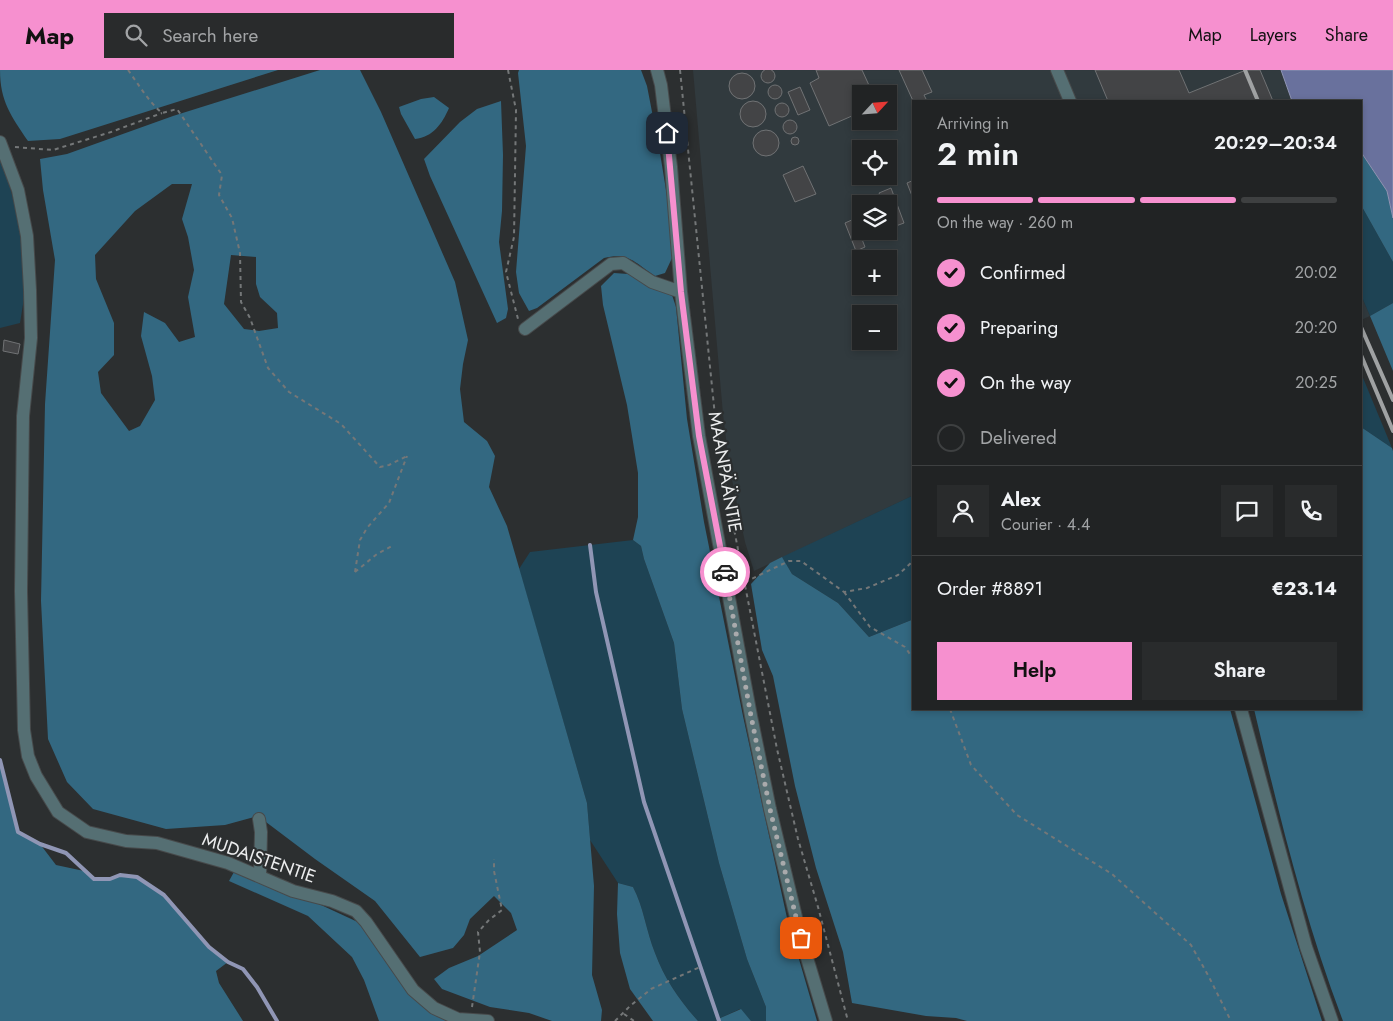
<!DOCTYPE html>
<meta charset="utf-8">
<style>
body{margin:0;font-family:Jost,sans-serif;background:#292b2c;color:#f1f3f6;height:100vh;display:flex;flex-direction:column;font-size:19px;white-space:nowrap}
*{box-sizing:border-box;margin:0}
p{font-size:16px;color:#a2a4a6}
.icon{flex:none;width:28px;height:28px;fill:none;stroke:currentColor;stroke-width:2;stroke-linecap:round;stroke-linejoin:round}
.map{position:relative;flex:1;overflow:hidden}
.drawer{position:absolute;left:912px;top:30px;width:450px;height:610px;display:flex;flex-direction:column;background:#212324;border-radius:0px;box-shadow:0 2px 8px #0003,0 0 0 1px #3e4041}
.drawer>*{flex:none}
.needle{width:32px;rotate:64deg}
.controls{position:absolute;left:852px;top:15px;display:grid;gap:10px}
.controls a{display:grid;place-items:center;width:45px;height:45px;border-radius:0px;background:#212324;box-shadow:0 2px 8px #0003,0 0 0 1px #3e4041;font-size:25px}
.pin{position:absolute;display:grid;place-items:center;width:42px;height:42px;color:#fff;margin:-21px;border-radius:10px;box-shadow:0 2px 8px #0006}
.courier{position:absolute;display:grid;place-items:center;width:50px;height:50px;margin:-25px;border:4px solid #f690cf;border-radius:50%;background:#fff;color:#222;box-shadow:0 1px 6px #0007}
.summary em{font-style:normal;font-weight:600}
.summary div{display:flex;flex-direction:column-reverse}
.summary{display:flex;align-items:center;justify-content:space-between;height:85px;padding:0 25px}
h1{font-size:32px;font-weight:600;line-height:38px}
.bar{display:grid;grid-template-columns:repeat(4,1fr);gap:8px 5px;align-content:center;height:60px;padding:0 25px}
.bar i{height:6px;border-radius:4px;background:#3e4041}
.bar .current{background:#f690cf}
.bar p{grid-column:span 4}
.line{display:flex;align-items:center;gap:12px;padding:0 25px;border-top:1px solid #3e4041}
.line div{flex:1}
.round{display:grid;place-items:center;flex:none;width:52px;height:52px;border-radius:0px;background:#292b2c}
ol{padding:0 25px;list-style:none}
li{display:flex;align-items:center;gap:15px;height:55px}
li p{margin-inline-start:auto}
li .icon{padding:5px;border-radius:50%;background:#f690cf;color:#111;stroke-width:4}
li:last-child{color:#a2a4a6}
li i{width:28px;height:28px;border:2px solid #3e4041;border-radius:50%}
.button{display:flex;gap:10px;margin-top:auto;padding:10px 25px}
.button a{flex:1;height:58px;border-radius:0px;background:#f690cf;color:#111;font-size:20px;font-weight:600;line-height:58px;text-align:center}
.button a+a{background:#292b2c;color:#f1f3f6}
header{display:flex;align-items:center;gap:30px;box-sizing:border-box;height:70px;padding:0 25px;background:#f690cf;color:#111}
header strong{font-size:24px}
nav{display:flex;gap:28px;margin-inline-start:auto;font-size:18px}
.search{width:350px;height:45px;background:#292b2c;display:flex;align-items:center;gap:12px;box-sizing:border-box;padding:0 18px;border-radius:0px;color:#a2a4a6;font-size:19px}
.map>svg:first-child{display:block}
.built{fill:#313a3e;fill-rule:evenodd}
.green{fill:#1e4354}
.forest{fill:#336881;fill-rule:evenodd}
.water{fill:#69719d;stroke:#9096b5}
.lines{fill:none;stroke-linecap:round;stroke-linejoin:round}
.stream{stroke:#9096b5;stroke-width:4}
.building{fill:#434446;stroke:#707274}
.minor-casing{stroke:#474a4b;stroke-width:14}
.path{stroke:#747778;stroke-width:2;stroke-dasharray:4 4;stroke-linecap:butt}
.minor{stroke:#556f73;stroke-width:12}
.rail{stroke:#a0a2a3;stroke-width:4}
.done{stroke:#a9aaac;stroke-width:5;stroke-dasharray:0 9}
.route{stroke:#f690cf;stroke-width:6}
.labels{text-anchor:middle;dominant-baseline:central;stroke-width:4.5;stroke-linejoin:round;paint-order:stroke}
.street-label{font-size:18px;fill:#ecedee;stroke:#2c2f30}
</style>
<header>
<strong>Map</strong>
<div class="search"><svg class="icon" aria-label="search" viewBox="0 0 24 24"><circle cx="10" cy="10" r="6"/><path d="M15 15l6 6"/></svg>Search here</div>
<nav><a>Map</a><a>Layers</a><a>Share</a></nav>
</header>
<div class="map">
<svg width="1393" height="951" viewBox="0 0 1393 951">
<rect width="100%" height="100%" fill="#2c2f30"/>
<path class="built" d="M693,0H1281L1292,31H914V425L754,501L745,472L730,400L723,344ZM861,24H889V51H861ZM861,79H889V106H861ZM861,134H889V161H861ZM861,189H889V216H861ZM861,244H889V271H861Z
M1361,225L1370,246L1361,250Z"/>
<path class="green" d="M0,81L23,165L25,222L20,253L0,258Z
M1361,135L1393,192V233L1370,246L1361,225Z
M1361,303L1392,378L1361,357Z
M914,425V549L869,567L838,533L792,504L782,487Z
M633,470L641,476L644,489L674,573L682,639L719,793L747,889L766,937V951H751L740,939L718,949L719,951H698C680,931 664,908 655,883C646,861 644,838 633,817L618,813L590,770L587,733L519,499L530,482Z"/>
<path class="forest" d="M0,0H278L60,69L28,71C11,46 0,31 0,0Z
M320,0H360L381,42L455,212L468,270L463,294L460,319L464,352L487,371L495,386L489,417L507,456L587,733L594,816L592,905L602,940L601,951H552L529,943L490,937L442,919L434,909L449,898L478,886L517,860L511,843L494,826L470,849L464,865L453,878L420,887L375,831L315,789L258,746L225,755L166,759L93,739L67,712L48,669L41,531L45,334L55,190L43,120L40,89L67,84L173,46ZM172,114H192L182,149L188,167L194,200L188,227L195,267L179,272L165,253L144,242L141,266L152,306L155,330L140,356L129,361L101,323L98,302L114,285V253L96,209L95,185L135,141ZM231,185L256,187V214L260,227L277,243L278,258L259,261L244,259L224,234Z
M519,0H641L647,16L660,83L671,151L672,188L665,203L655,206C635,193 629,182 604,188L537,238L529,241L519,223L516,202L526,76L518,3Z
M434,27L449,38C442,54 433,67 415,69L401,44L399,37L421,29Z
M501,31L503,85L502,141L499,172L508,239L506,248L497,253L430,106L424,89L460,52L477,39Z
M1361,82L1387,121L1393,148V192L1361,135Z
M614,203L628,204L672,225L676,237L687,349L704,452L743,646L787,848L817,951H766V937L747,889L719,793L682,639L674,573L644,489L641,476L633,470L638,447V403L627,335L603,235L601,216Z
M1393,233V301L1370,246Z
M1361,357L1392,378L1393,381V951H1343C1304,849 1279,744 1254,639H1361Z
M782,487L792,504L838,533L869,567L914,549V639H1230L1281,824L1322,951H967L956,948L926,946L852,933L843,882L816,798L795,716L773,606L762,580L751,514L770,493Z
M0,697L2,698L18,762L40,774L56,795L84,801L94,809H110L120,805L137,807L164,825L209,877L228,892L216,901L219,913L243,951H0Z
M234,802L306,828L362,854L448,951H379L364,910L352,887L308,846L229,811Z
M618,813L633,817C644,838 646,861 655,883C664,908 680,931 698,951H653L630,919L620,883L617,844Z
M741,939L751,951H719L718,949Z"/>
<path class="water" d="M1281,0H1393V148L1387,121L1361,82V31H1292Z"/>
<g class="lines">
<path class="stream" d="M590,475L596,522L644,732L719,951
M0,690L18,762L40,774L66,783L94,809H110L120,805L137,807L164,825L209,877L228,892L243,899L257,917L277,951"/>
</g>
<path class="building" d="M761 6a7 7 0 1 1 14 0a7 7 0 1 1-14 0Z
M816,0H862L873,24H861V42L829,56L810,13L819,8Z
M899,0H922L932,22L924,25L927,31H914V33Z
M1095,0H1179L1189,23L1246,0H1260L1273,31H1108Z
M729 16a13 13 0 1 1 26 0a13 13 0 1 1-26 0Z
M768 22a7 7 0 1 1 14 0a7 7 0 1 1-14 0Z
M800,17L810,40L798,45L788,22Z
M740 44a13 13 0 1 1 26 0a13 13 0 1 1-26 0Z
M775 40a7 7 0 1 1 14 0a7 7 0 1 1-14 0Z
M783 57a7 7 0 1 1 14 0a7 7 0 1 1-14 0Z
M753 73a13 13 0 1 1 26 0a13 13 0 1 1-26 0Z
M791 71a4 4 0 1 1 8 0a4 4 0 1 1-8 0Z
M803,96L816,124L795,132L783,105Z
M914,110V131L907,113Z
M891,118L904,153L893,157L889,146V134H884L879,123Z
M854,149L865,177L856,181L845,153Z
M861,252V264L857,266L853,256Z
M4,270L20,274L18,284L3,281Z"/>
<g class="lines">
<g class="minor-casing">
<path id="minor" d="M657,0L661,15L671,97L681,222L699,366L751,646L770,739L801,868L826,951
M1057,0L1070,31
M0,72L18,120L27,166L30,220L31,268L23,346L21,521L24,660L28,686L36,706L58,742L87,762L126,771L157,773L228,793L293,821L332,831L356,841L366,852L413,920L434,938L458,949L488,951
M525,259L611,194L623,193L652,212L681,222
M1241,639L1306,877L1332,951
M259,749L261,762L260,806"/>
</g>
<path class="path" d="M128,0C139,15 148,31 162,43L177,39L222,105L219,125L232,148L240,183L241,232L250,248L268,298L289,322L341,354L380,397L389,395L407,386
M508,0L516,40L514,167L506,202L518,249
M680,0L716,356L726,418L777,679L798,769L818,837L848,951
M15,77L53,80L111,62L162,43
M355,502L360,470L367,458L389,433L407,386
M355,502L377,484L392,476
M745,512L789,491H801L844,522L867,518L898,505L914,490
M844,522L870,557L905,577L914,590
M950,639L971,695L1017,745L1112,804L1191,875L1209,907L1231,951
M472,937L480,882L478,862L489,850L502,840L494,801V789
M624,944L634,951
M615,951L630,936L651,919L700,897"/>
<use href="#minor" class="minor"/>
<path class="rail" d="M1245,0L1258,31
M1361,257L1393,330
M1361,285L1393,361"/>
</g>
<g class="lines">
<path class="done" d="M725,502L751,646L770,739L801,868"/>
<path class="route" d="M667,63L681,222L699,366L725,502"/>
</g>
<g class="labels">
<g class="street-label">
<text transform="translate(725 402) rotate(80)">MAANPÄÄNTIE</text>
<text transform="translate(259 788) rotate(19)">MUDAISTENTIE</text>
</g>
</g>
</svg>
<div class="controls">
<a><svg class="needle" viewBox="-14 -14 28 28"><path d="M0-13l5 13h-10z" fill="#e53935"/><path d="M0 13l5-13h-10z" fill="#a2a4a6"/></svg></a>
<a><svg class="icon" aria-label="locate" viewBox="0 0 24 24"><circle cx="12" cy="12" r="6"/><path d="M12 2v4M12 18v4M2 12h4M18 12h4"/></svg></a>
<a><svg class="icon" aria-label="layers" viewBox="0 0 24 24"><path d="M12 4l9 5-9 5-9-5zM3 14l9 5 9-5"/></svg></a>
<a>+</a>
<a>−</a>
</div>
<div class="pin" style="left:801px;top:868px;background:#ea580c"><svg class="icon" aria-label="bag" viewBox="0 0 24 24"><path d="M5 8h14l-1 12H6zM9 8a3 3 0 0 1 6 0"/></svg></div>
<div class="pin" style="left:667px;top:63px;background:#1f2937"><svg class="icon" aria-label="home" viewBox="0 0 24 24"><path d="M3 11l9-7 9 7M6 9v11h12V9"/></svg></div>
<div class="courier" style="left:725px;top:502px"><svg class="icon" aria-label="car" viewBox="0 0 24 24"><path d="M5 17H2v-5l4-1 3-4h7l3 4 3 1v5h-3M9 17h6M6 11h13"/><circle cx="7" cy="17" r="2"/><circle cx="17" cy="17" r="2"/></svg></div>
<section class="drawer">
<div class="summary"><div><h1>2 min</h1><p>Arriving in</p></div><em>20:29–20:34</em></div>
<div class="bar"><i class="current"></i><i class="current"></i><i class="current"></i><i></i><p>On the way · 260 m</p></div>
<ol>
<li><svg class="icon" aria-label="check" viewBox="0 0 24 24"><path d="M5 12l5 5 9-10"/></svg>Confirmed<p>20:02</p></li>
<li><svg class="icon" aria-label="check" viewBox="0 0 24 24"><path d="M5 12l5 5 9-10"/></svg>Preparing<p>20:20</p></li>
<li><svg class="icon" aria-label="check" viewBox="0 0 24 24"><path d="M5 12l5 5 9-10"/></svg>On the way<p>20:25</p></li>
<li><i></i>Delivered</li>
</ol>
<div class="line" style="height:90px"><a class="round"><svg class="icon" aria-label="person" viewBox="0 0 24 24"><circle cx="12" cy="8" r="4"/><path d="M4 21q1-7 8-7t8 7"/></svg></a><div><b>Alex</b><p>Courier · 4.4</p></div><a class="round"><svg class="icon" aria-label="chat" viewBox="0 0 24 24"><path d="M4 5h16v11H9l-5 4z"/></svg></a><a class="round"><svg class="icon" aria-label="phone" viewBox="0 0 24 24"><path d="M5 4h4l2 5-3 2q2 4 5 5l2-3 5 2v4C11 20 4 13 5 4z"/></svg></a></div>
<div class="line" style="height:65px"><div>Order #8891</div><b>€23.14</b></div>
<div class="button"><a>Help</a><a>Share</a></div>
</section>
</div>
